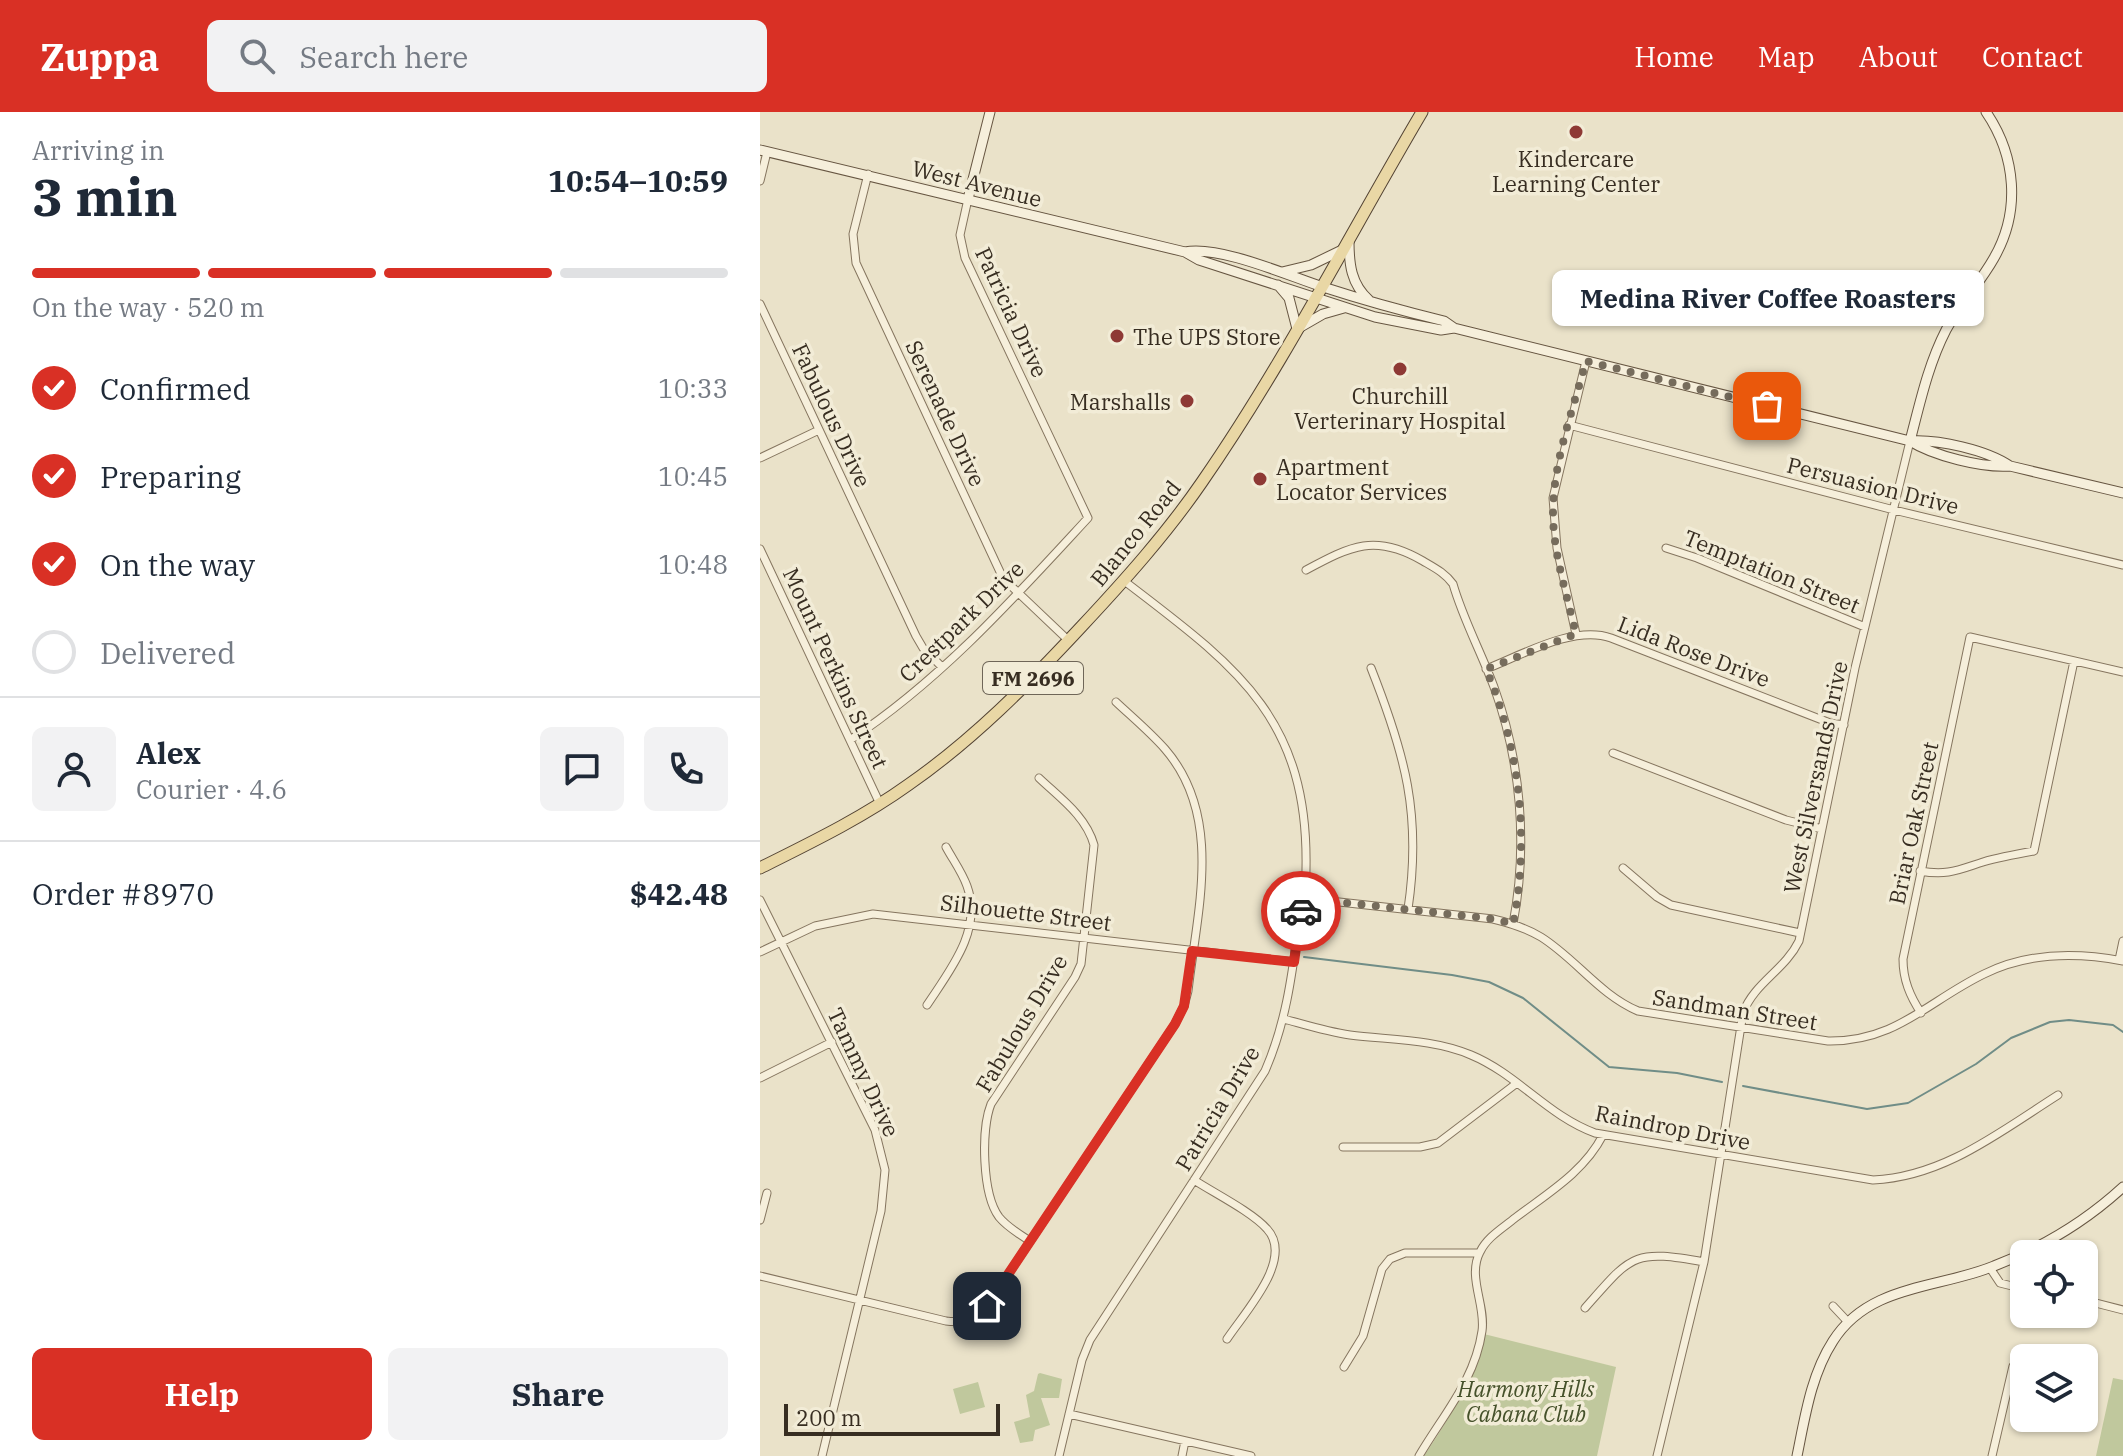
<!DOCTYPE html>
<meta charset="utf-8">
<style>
body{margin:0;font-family:"IBM Plex Serif",serif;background:#f2f2f3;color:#1f2937;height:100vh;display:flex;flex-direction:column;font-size:30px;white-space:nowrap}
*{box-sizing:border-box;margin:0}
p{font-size:26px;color:#747a83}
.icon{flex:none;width:44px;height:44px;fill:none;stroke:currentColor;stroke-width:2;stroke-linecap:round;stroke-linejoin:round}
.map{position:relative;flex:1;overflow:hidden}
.side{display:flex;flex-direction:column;background:#fff;width:760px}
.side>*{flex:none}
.tools{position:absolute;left:1250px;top:1128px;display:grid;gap:16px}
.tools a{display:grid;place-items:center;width:88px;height:88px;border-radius:12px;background:#fff;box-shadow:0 2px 6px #0004;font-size:40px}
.scale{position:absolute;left:24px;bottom:20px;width:216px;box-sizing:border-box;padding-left:8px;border:4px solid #372d21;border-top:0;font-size:22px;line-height:28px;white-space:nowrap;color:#372d21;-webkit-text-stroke:6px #f2ecd7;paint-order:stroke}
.pin{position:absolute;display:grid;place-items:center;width:68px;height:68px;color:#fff;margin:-34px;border-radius:16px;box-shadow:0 4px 12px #0006}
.courier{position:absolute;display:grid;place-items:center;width:80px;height:80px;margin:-40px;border:6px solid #d93025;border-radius:50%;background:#fff;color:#222;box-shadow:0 2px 10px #0007}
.bubble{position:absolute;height:56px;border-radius:12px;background:#fff;box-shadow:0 2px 6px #0004;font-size:26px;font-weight:700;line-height:56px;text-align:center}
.head em{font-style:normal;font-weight:700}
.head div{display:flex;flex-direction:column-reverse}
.head{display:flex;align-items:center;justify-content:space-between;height:136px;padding:0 32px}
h1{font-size:52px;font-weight:700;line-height:60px}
.bar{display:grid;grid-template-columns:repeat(4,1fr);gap:12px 8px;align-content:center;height:96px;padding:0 32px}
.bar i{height:10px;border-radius:6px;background:#e0e1e3}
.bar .on{background:#d93025}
.bar p{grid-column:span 4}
.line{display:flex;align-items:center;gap:20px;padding:0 32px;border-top:2px solid #e0e1e3}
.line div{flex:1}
.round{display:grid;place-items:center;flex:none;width:84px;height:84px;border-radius:12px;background:#f2f2f3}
ol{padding:0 32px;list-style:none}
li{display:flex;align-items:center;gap:24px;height:88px}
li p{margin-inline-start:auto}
li .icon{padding:8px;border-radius:50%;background:#d93025;color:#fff;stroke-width:4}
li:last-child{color:#747a83}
li i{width:44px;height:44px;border:4px solid #e0e1e3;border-radius:50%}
.cta{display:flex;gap:16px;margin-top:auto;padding:16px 32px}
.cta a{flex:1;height:92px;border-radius:12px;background:#d93025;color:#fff;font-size:32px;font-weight:700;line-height:92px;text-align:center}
.cta a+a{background:#f2f2f3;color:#1f2937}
header{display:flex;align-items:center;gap:48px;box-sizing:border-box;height:112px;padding:0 40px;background:#d93025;color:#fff}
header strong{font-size:38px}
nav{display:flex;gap:44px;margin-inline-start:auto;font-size:28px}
.search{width:560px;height:72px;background:#f2f2f3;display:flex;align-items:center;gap:20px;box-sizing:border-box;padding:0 28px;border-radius:12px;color:#747a83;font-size:30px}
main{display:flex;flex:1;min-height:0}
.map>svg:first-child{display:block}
.green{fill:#c0c89d}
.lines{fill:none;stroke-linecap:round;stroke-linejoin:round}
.stream{stroke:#708d87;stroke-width:2}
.street-casing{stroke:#85755f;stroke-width:9}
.secondary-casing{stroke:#675642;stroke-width:11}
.primary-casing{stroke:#534333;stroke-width:13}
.street{stroke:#f6efdb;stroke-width:7}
.secondary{stroke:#f6efdb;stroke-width:9}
.primary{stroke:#e9d7a5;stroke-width:11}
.done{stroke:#766c5c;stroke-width:8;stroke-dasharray:0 14.4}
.route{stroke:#d93025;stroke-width:10}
.poi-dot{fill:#8e3935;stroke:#f2ecd7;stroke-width:3}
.labels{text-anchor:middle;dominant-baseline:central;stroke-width:7;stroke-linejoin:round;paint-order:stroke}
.shield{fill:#f2ecd7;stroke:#6f6658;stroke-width:2}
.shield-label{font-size:20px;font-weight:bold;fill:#372d21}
.poi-label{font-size:22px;fill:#372d21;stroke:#f2ecd7}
.street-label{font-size:22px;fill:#372d21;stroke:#f2ecd7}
.park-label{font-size:22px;font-style:italic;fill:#45512a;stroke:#f2ecd7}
</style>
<header>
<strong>Zuppa</strong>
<div class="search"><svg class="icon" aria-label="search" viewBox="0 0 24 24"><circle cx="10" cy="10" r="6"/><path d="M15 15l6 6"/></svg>Search here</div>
<nav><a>Home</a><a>Map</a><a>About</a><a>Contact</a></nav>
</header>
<main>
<section class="side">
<div class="head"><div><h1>3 min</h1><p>Arriving in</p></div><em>10:54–10:59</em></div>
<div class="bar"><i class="on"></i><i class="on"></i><i class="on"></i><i></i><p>On the way · 520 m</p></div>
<ol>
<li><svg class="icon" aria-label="check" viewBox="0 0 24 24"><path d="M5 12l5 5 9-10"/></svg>Confirmed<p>10:33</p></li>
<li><svg class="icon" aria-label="check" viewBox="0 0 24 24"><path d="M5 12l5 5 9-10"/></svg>Preparing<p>10:45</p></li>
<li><svg class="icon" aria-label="check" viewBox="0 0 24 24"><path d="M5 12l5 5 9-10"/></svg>On the way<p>10:48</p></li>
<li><i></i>Delivered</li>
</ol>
<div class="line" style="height:144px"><a class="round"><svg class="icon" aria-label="person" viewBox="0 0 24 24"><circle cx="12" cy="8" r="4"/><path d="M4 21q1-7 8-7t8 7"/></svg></a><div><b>Alex</b><p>Courier · 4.6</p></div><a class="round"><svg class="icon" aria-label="chat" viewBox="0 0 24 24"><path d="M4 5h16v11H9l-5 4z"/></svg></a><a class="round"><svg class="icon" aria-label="phone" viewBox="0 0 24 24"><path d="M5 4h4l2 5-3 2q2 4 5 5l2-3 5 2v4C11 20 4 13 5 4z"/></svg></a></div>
<div class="line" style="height:104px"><div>Order #8970</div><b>$42.48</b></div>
<div class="cta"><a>Help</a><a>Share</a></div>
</section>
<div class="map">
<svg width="1363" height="1344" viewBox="0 0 1363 1344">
<rect width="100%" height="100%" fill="#eae2c9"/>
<path class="green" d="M724,1222L856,1255L837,1344H664C691,1303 712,1271 724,1222Z
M280,1261L302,1267L299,1286H281L290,1313L275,1318L273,1329L260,1331L254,1310L270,1305L266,1283L274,1279L278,1262Z
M1353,1266L1363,1268V1344H1336Z
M218,1270L225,1295L200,1302L193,1277Z"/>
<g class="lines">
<path class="stream" d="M544,845L692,863L729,870L763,886L849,955L917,961L962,970
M983,974L1107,997L1148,991L1216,952L1251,926L1290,910L1309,908L1353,913L1363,920"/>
<g class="street-casing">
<path id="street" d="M108,62L93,122L96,151L241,462L249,472L309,529
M0,69L7,40
M0,192L156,524L163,536L182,555
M809,313L1134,398L1363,453
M0,346L59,318
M906,436L937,446L1105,515
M0,437L120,692
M546,458C591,434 615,421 663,449C675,456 685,461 693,472C703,507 721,540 734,575C761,649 768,734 753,812
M816,522L797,436L793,386L826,249
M611,556C645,642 662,703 648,797
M726,557C762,543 813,513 851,526L1070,611L1084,613
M90,628C181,568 255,485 328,406L205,146L200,123L208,87
M853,641L1026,708L1062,717
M863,756L897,785L911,793L1040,821
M1160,759C1187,764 1198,758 1223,750C1240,745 1257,742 1274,739L1314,549
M543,786L733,807C750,811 766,816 781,825C816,847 840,883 878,899L1068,929C1136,930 1168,889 1224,862C1268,840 1316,840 1363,849
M0,788L115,1018L125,1058L121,1099L62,1344
M0,840L55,814L113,802L534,850
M1359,848L1363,829
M167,893C190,858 223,818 207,774C202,760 193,748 186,735
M1161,901C1150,884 1143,868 1143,847L1210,525L1363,560
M524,907C546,913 568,920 590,923C630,928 674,927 711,943C757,962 788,1004 835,1021L1113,1068C1184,1065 1241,1019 1298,983
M0,966L72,930
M583,1035H660L678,1031L757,971
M434,1068C454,1081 492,1100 507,1117C535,1147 484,1201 467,1227
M0,1108L7,1081
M270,1129C259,1122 247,1115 239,1105C222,1082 221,1017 231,992L315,865L321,852L334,733C326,704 300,686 279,666
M1230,1156L1240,1171L1264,1177
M0,1164L186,1209C203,1211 216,1208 227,1194L415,912L424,894L428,879C437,799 464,705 405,637C390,620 372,605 356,590
M1324,1188L1363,1198
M1073,1194L1088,1210
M825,1196C872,1143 872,1137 944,1150
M584,1255L603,1224L622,1157L630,1147L645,1141H719
M309,1302L491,1344
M299,1344L322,1248L330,1228L505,959C526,911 532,863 539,811C542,793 546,775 546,757C549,604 474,553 363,468
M422,1344L425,1329
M659,1344C683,1303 715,1268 722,1219C726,1193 707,1165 720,1140C727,1125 743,1116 755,1106C788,1081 824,1060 843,1023
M897,1344L944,1150L983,901C994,871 1025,858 1039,829L1095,556L1150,329
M1232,1344L1253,1254"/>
</g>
<g class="secondary-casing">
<path id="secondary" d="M0,38L425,140L439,148L615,205L681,218L694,216
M208,87L230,0
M589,129C589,152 591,172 609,188
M425,140C459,133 529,164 563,175C603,188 643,199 684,209L694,216L1150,329C1174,344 1222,356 1250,354L1363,381
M522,160L551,153L582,138
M518,173L529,186L537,217L563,202L584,196
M1150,329C1160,291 1168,253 1186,218C1200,192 1220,171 1234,146C1261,99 1256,44 1226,0
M1150,329C1178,327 1227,338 1250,354
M1037,1344C1045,1305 1051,1263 1073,1229C1109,1172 1178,1177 1234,1154C1281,1136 1326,1109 1363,1075"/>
</g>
<g class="primary-casing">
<path id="primary" d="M0,756C50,731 102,706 148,673C213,628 269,571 322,514C365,468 407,421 442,370C523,253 590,122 662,0"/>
</g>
<use href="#street" class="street"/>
<use href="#secondary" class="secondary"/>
<use href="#primary" class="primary"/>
</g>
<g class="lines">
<path class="done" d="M541,799L543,786L733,807L753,812C770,728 760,636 726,557L816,522C807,483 793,441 793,401C793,350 813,298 826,249L1007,294"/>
<path class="route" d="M227,1194L415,912L424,894L432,839L534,850L541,799"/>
</g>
<g class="poi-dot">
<circle cx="816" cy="20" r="8"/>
<circle cx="357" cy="224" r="8"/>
<circle cx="640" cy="257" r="8"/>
<circle cx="427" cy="289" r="8"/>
<circle cx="500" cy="367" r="8"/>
</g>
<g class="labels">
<rect class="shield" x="223" y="550" width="100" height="32" rx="6"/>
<g class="shield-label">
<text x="273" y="566">FM 2696</text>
</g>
<g class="poi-label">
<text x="816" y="46">Kindercare<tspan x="816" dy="25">Learning Center</tspan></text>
<text x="373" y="224" text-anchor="start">The UPS Store</text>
<text x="640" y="283">Churchill<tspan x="640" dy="25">Verterinary Hospital</tspan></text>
<text x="411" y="289" text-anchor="end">Marshalls</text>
<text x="516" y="354" text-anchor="start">Apartment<tspan x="516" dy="25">Locator Services</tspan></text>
</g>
<g class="street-label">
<text transform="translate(217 71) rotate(14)">West Avenue</text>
<text transform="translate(252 200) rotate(65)">Patricia Drive</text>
<text transform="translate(186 301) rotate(65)">Serenade Drive</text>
<text transform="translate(72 303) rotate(65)">Fabulous Drive</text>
<text transform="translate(1113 373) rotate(14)">Persuasion Drive</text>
<text transform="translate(375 421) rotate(-51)">Blanco Road</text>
<text transform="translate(1012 459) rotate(22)">Temptation Street</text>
<text transform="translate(201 509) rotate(-44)">Crestpark Drive</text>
<text transform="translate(934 539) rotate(21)">Lida Rose Drive</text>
<text transform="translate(76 556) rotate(65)">Mount Perkins Street</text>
<text transform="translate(1055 665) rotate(-78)">West Silversands Drive</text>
<text transform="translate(1153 711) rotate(-78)">Briar Oak Street</text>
<text transform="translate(266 800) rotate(7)">Silhouette Street</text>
<text transform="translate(975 897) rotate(9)">Sandman Street</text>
<text transform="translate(261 911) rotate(-59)">Fabulous Drive</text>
<text transform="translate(104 960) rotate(65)">Tammy Drive</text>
<text transform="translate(457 996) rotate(-59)">Patricia Drive</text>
<text transform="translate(913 1015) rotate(11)">Raindrop Drive</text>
</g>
<g class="park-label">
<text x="766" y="1276">Harmony Hills<tspan x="766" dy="25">Cabana Club</tspan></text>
</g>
</g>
</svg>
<div class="tools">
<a><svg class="icon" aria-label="locate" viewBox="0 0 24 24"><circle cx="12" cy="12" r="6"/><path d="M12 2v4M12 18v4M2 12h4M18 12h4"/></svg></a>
<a><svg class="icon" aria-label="layers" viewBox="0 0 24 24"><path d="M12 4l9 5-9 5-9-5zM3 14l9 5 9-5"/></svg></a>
</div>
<div class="scale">200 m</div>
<div class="pin" style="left:1007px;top:294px;background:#ea580c"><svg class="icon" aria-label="bag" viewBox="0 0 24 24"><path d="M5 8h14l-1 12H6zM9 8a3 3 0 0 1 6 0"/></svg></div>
<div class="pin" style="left:227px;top:1194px;background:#1f2937"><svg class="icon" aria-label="home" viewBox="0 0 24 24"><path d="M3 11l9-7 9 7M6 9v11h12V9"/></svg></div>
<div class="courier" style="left:541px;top:799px"><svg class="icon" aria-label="car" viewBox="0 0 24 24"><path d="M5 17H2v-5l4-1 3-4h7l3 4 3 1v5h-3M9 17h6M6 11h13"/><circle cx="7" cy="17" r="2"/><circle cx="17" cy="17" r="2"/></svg></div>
<div class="bubble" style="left:792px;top:158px;width:432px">Medina River Coffee Roasters</div>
</div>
</main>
